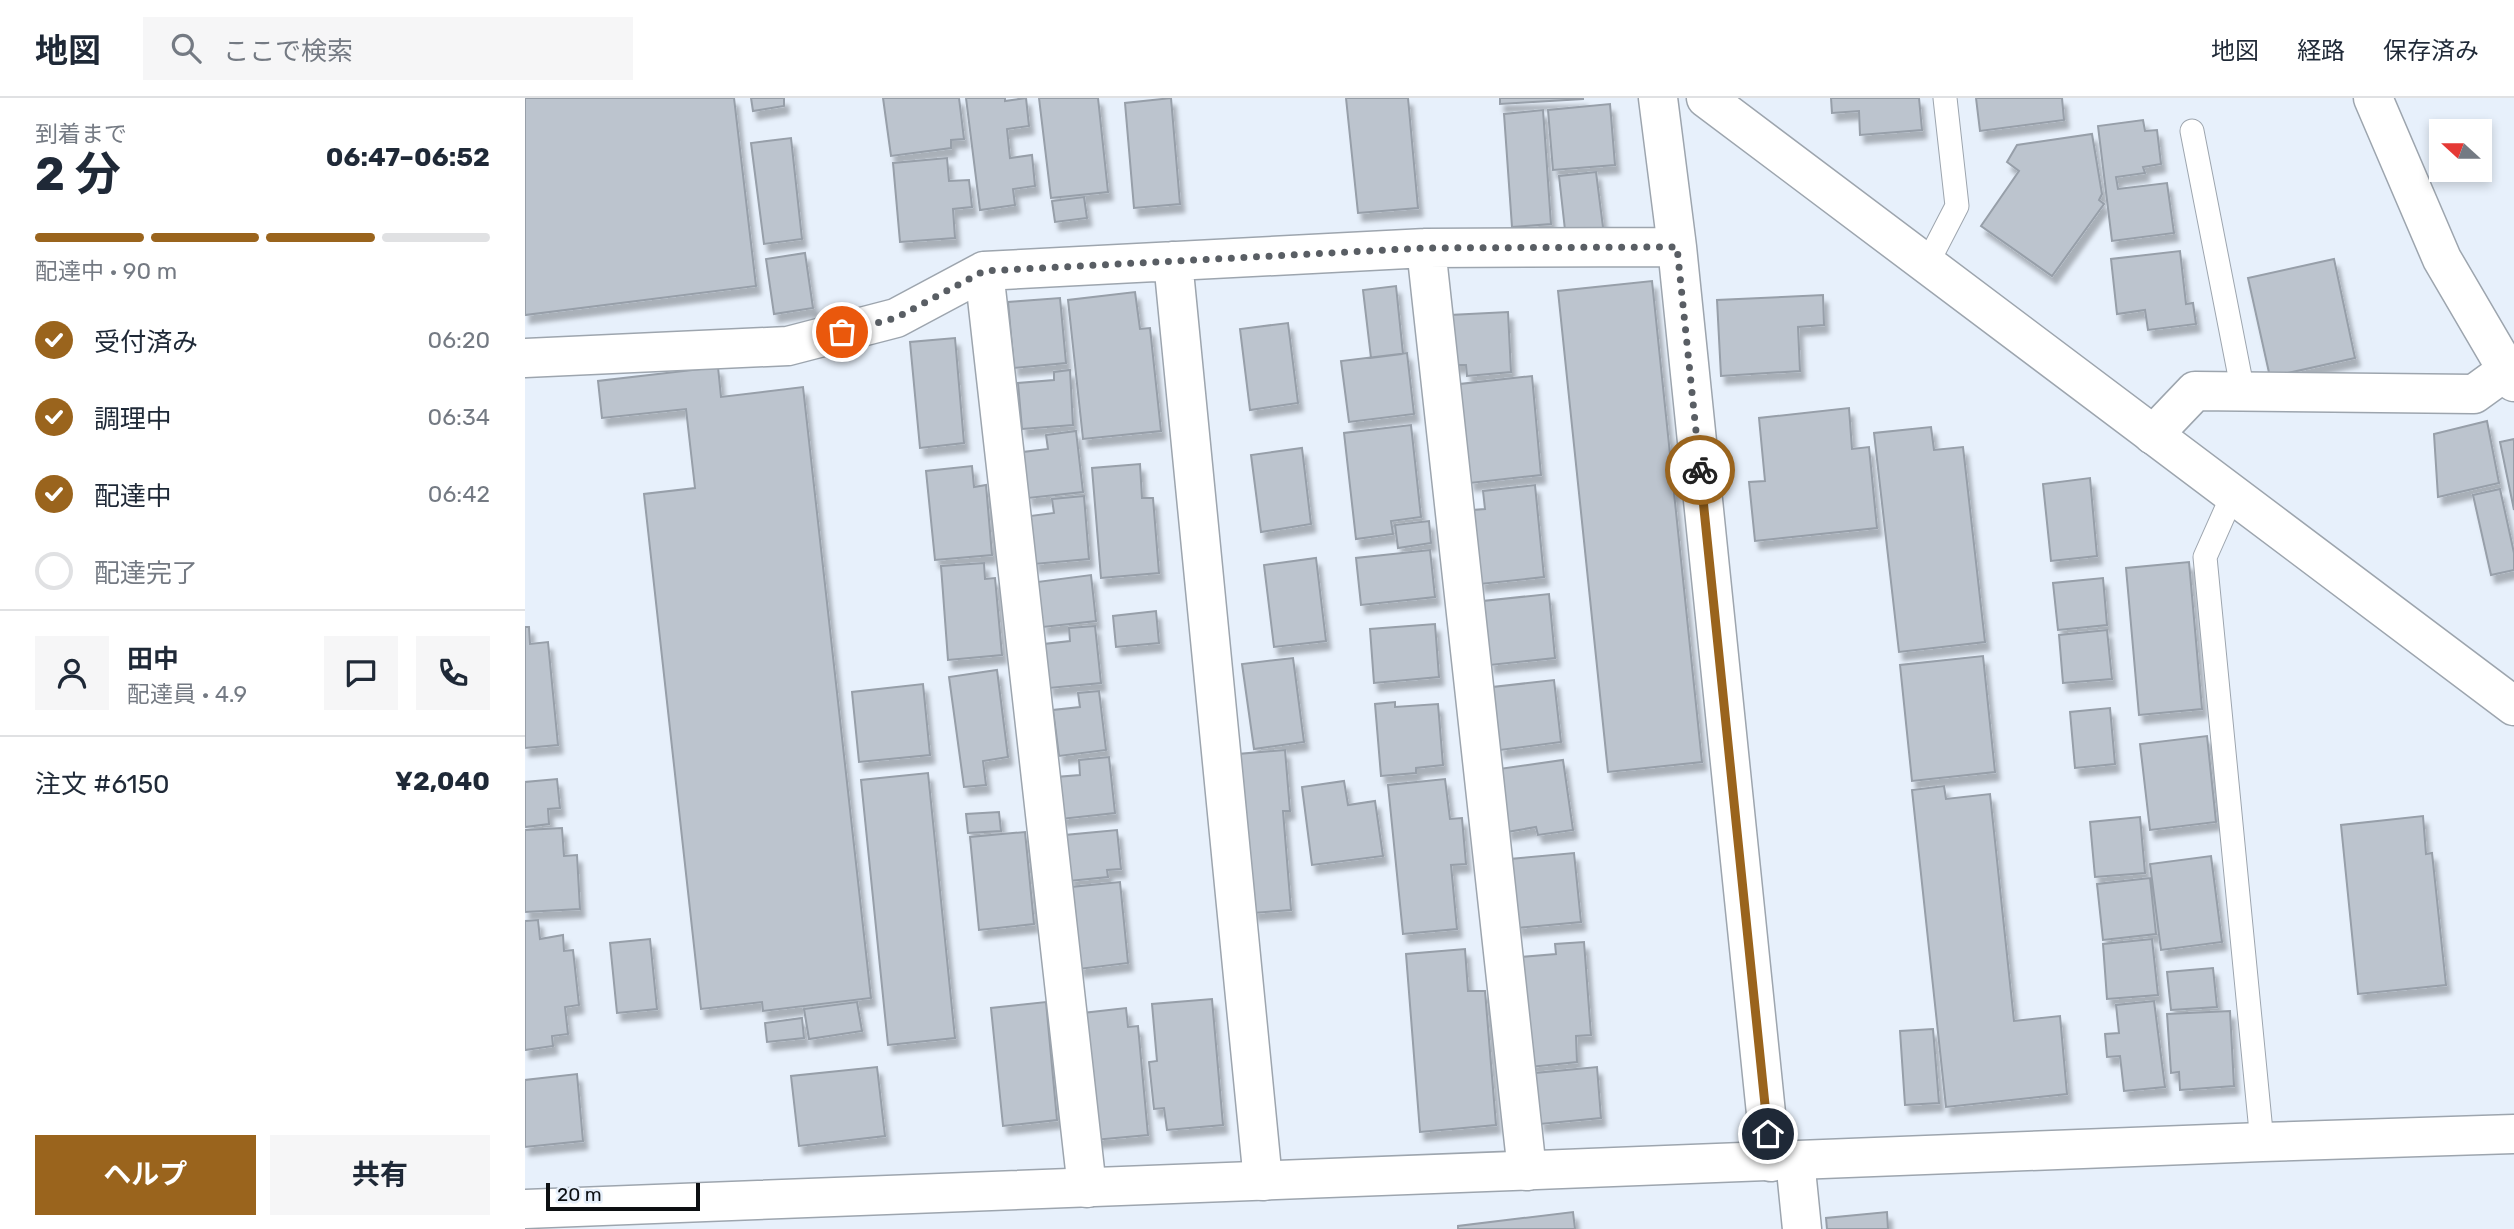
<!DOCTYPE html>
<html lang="ja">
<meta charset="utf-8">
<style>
body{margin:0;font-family:Rubik,"Noto Sans JP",sans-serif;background:#f6f6f7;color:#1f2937;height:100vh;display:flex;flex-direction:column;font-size:26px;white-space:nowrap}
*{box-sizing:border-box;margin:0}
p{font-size:23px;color:#747a83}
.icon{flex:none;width:38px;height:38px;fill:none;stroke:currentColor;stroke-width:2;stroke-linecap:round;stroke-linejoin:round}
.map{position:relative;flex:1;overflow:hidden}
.side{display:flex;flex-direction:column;background:#fff;width:525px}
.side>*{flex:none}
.needle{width:46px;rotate:291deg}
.controls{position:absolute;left:1904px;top:21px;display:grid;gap:14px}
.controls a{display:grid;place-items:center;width:63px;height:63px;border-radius:0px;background:#fff;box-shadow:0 4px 10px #0003;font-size:35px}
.scale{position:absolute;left:21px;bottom:18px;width:154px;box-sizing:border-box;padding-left:7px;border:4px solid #0c0f12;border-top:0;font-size:19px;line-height:24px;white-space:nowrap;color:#0c0f12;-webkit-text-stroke:5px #e7f0fb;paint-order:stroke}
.pin{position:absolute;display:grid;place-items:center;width:60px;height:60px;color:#fff;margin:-30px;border:4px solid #fff;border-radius:50%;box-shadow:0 2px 7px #0007}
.courier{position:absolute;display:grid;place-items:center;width:70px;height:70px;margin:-35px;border:5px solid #9a641d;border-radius:50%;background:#fff;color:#222;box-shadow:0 2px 9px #0007}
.summary em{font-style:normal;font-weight:700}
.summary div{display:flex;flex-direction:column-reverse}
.summary{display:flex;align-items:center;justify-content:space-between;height:119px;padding:0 35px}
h1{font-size:46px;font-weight:700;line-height:52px}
.bar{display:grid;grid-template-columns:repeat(4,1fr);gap:10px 7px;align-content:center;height:84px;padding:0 35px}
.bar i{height:9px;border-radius:5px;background:#e0e1e3}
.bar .selected{background:#9a641d}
.bar p{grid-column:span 4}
.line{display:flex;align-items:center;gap:18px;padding:0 35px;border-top:2px solid #e0e1e3}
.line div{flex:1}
.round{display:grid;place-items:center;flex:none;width:74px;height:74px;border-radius:0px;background:#f6f6f7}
ol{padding:0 35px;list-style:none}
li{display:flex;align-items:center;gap:21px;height:77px}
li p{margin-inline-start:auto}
li .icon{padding:7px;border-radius:50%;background:#9a641d;color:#fff;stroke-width:4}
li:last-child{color:#747a83}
li i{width:38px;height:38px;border:4px solid #e0e1e3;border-radius:50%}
.primary-button{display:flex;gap:14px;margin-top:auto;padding:14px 35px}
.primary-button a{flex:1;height:80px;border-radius:0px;background:#9a641d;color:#fff;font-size:28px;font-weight:700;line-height:80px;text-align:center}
.primary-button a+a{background:#f6f6f7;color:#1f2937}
header{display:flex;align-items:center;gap:42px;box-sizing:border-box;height:98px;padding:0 35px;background:#fff;border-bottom:2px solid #e0e1e3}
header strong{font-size:33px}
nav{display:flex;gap:38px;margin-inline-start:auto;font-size:24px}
.search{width:490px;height:63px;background:#f6f6f7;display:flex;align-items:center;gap:18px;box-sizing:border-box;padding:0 24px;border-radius:0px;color:#747a83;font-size:26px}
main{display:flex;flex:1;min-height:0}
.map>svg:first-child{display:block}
.building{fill:#bcc4ce;stroke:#979fa9;stroke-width:2;filter:url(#shadow)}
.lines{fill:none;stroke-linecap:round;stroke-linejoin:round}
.lane-casing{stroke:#9da5ae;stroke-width:25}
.street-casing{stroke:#9da5ae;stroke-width:41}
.secondary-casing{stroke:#9da5ae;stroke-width:41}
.lane{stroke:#fff;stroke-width:23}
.street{stroke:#fff;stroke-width:38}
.secondary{stroke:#fff;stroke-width:38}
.done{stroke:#595e64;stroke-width:7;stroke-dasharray:0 12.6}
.route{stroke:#9a641d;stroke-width:9}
</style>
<header>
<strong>地図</strong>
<div class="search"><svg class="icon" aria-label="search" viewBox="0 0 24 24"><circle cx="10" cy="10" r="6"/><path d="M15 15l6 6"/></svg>ここで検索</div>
<nav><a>地図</a><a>経路</a><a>保存済み</a></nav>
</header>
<main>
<section class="side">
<div class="summary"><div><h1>2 分</h1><p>到着まで</p></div><em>06:47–06:52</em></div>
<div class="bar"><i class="selected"></i><i class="selected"></i><i class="selected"></i><i></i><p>配達中 · 90 m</p></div>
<ol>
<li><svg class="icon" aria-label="check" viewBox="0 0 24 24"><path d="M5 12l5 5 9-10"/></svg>受付済み<p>06:20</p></li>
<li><svg class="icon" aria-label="check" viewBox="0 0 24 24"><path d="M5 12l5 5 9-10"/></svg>調理中<p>06:34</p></li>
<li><svg class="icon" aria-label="check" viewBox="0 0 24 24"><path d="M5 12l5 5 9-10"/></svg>配達中<p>06:42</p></li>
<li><i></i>配達完了</li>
</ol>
<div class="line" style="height:126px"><a class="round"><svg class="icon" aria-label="person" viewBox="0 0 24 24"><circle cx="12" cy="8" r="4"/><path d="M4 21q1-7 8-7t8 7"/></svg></a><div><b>田中</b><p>配達員 · 4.9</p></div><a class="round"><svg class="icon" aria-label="chat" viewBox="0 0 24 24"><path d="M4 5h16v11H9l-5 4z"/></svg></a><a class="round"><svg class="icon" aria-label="phone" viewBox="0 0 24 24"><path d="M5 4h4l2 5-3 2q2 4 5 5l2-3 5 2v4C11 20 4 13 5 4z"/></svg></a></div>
<div class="line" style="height:91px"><div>注文 #6150</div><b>¥2,040</b></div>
<div class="primary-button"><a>ヘルプ</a><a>共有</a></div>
</section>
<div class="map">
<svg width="1989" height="1131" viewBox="0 0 1989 1131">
<defs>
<filter id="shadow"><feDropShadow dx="4.5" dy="8" stdDeviation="2" flood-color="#0004"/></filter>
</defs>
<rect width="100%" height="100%" fill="#e7f0fb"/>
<path class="building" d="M0,0H209L231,188L0,217Z
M226,0H259V8L228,13Z
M358,0H434L439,41L426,42V50L366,58Z
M441,0H480V3L501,0L504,28L482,31L485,60L507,57L510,88L488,91L490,107L455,112Z
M514,0H573L583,94L526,100Z
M646,0L655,106L609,110L600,5Z
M821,0H883L893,110L833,115Z
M975,0H1058V1L975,6Z
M1306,0H1394L1397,32L1335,37L1334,13L1307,15Z
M1451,0H1537L1539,22L1455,33Z
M1085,6L1090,67L1028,72L1023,12Z
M1018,12L1026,126L987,129L979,16Z
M1618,22L1620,33L1632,32L1636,66L1618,69L1620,75L1591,79L1593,91L1642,85L1649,135L1587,143L1573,28Z
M1567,36L1577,96L1574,102L1579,106L1527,178L1456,128L1494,73L1482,64L1492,47Z
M266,40L277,141L239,146L226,45Z
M422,60L424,83L444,82L447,109L428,111L430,140L375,144L368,65Z
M1071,74L1079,137L1041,141L1034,78Z
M559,99L562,120L530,124L527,103Z
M1655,153L1661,206L1668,205L1671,226L1623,232L1620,212L1592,216L1586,161Z
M280,155L288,210L249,216L241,161Z
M1809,161L1830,260L1745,279L1723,180Z
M1127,183L1177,664L1083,674L1033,193Z
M871,188L878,256L846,260L838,192Z
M610,194L615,231L625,230L636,333L558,341L543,202Z
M1298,197L1299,227L1273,229L1275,273L1196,278L1192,202Z
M535,200L541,265L489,270L483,204Z
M983,214L986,274L942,278L941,267H928L925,217Z
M763,225L773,305L725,312L715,231Z
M430,240L439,345L395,350L385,244Z
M882,255L889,316L824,324L816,263Z
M193,269L196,299L278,289L346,900L238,913L237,904L176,911L119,396L170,390L161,311L77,320L73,283Z
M545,272L548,327L497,331L493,285L529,282V274Z
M1007,278L1016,377L945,385L935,286Z
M1324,310L1327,351L1344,349L1352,430L1230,443L1224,384L1240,383L1234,320Z
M1962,323L1974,385L1913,399L1909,336Z
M886,327L896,419L866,423L868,436L831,441L819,335Z
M1406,329L1409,352L1438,349L1460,544L1374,554L1349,335Z
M551,333L558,394L503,400L498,354L523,351L521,337Z
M1989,341V412L1975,344Z
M777,350L786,426L736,434L726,357Z
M615,366L617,400H628L634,475L576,480L567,370Z
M447,368L449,389L461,387L467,457L410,462L401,373Z
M1565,380L1572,458L1526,463L1518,386Z
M1010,387L1019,479L955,486L948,412L960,411L958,393Z
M1975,391L1989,455V472L1966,477L1948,397Z
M559,398L564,461L509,466L505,418L529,415L527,401Z
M904,423L906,445L873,450L870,427Z
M905,452L910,499L836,507L831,460Z
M791,460L801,543L749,549L739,467Z
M1664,464L1677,611L1614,617L1601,470Z
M459,465L460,481L470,480L477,557L423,562L416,468Z
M566,477L571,523L518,529L512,484Z
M1578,480L1582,527L1533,532L1528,485Z
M1024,496L1030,560L965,567L958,503Z
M631,513L634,545L591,549L588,518Z
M910,526L914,579L849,585L845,531Z
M570,528L576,585L524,590L519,546L545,543L544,530Z
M0,529H4L5,546L23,544L33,647L0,650Z
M1582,532L1587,581L1538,585L1534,537Z
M1458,558L1470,674L1387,683L1375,567Z
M768,560L779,644L729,651L717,566Z
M472,572L483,659L458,663L461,687L439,689L424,579Z
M1029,582L1036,644L975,652L968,589Z
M398,586L405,657L334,664L327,594Z
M574,593L581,652L534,658L528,612L555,609L553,595Z
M870,604V609L913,606L918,667L891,670V675L856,678L850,606Z
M1585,610L1590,666L1550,670L1545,614Z
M1682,638L1691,724L1625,732L1615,646Z
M760,652L765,713H758L766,812L728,815L713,656Z
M584,659L590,715L536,721L531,679L555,677L554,662Z
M1038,662L1048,732L1013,737L1011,729L982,734L974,671Z
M403,675L430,940L363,947L336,682Z
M32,681L35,710L23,711L24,726L0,729V684Z
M920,681L925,721L937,720L941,766L926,767L932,831L878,836L863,687Z
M819,683L823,707L850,703L858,758L787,767L777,689Z
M1419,688L1421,701L1465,696L1489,923L1535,918L1542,996L1421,1009L1387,692Z
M474,714L476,733L443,735L441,716Z
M1898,718L1901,756L1907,755L1921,887L1833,896L1816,727Z
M1615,719L1620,775L1570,779L1565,724Z
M37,730L39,758L52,757L55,811L0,814V732Z
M592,732L596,771L582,772L583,779L544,783L540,737Z
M500,734L509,826L454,832L445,739Z
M1049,755L1056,824L992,830L985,761Z
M1686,758L1697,844L1636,852L1625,766Z
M1625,780L1631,836L1578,842L1572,786Z
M595,784L603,865L554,871L546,789Z
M13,822L15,841L38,837L39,853L48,852L54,907L40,909L43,936L27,938L28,948L0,952V823Z
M125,841L132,911L92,915L85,845Z
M1627,841L1633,897L1582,901L1578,846Z
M1059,844L1066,937L1051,938L1052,964L1005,969L996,859L1031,856L1030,846Z
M940,851L943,893H960L971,1027L895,1034L881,856Z
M1688,870L1692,909L1646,912L1642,874Z
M687,901L698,1027L642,1032L639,1010L629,1011L624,964L632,963L627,906Z
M1629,903L1640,989L1599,993L1595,958L1582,959L1580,936L1594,935L1591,907Z
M332,904L337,933L284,941L279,911Z
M521,904L532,1022L478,1028L466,910Z
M601,910L603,929L613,928L623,1037L569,1042L558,915Z
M1705,913L1709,988L1655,992L1654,974L1646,975L1642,916Z
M277,920L279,940L242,944L240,925Z
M1408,931L1414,1005L1380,1007L1375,933Z
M352,969L360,1038L274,1048L266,978Z
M1072,969L1076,1020L1015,1026L1010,975Z
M52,976L58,1043L0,1049V982Z
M1048,1114L1050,1131H933V1128Z
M1362,1114L1363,1131H1302L1301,1120Z"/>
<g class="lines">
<g class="lane-casing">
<path id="lane" d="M1667,33L1718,294
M1402,166L1432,108L1420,0
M1708,396L1680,459L1737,1044"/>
</g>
<g class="street-casing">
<path id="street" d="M1133,0L1152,149L1246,1064
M1848,0L1917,161L1989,284
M901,150L1002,1073
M648,163L738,1083
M459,173L562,1090
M0,260L263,248L371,220L459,173L901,150L1152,149
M1628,337L1670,293L1949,296L1982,272
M1270,1062L1277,1131"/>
</g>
<g class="secondary-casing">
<path id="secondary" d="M1181,0L1989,608
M0,1111L1737,1044L1989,1036"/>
</g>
<use href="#lane" class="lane"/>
<use href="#street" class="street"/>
<use href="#secondary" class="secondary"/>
</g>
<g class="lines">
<path class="done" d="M317,234L371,220L459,173L901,150L1152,149L1175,372"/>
<path class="route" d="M1175,372L1243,1036"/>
</g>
</svg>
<div class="controls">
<a><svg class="needle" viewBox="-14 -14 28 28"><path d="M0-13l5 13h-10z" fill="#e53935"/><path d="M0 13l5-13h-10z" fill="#747a83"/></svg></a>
</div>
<div class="scale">20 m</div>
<div class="pin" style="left:317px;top:234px;background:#ea580c"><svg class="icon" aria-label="bag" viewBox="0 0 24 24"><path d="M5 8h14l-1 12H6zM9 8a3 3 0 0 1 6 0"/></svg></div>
<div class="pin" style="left:1243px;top:1036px;background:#1f2937"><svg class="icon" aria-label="home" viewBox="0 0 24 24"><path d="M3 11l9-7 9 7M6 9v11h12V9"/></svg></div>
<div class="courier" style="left:1175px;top:372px"><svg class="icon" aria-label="bike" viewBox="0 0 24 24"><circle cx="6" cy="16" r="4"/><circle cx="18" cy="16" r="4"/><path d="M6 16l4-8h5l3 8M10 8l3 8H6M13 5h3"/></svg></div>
</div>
</main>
